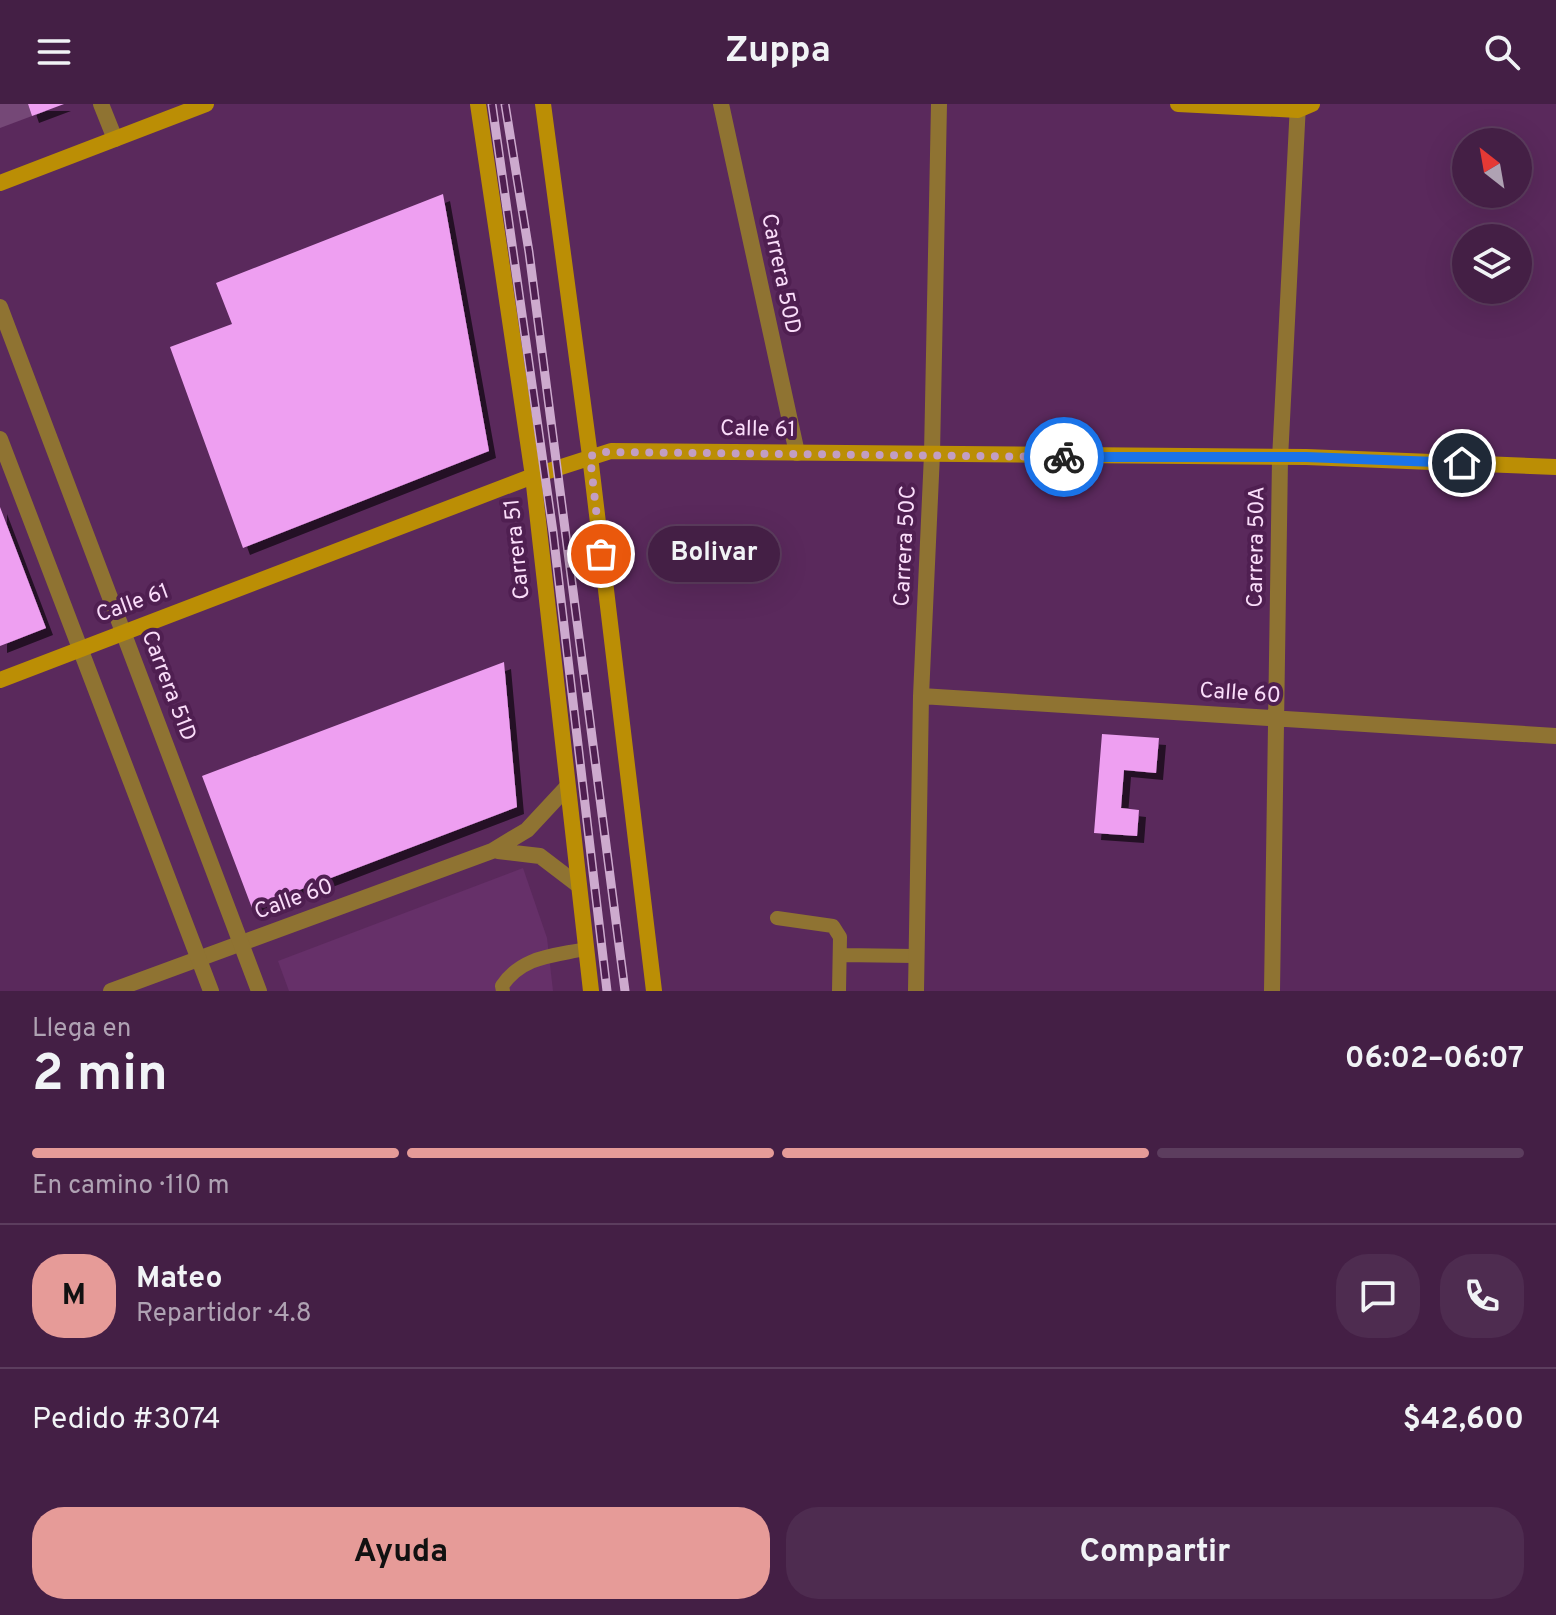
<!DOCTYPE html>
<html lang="es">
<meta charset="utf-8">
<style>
body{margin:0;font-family:Overpass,sans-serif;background:#4e2c50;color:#f1f3f6;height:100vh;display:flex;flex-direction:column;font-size:30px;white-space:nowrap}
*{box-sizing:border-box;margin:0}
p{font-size:26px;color:#afa2b3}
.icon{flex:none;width:44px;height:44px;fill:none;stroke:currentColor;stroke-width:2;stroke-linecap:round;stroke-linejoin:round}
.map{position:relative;height:887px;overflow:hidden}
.drawer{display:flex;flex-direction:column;background:#441f45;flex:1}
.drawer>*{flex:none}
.needle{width:52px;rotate:329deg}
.fabs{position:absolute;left:1452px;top:24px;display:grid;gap:16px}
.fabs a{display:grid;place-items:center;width:80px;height:80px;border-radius:50%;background:#441f45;box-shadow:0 8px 32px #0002,0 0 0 2px #5c3d5e;font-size:40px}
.pin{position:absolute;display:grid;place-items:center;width:68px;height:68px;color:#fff;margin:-34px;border:4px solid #fff;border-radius:50%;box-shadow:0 2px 8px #0007}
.courier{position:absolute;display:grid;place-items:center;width:80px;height:80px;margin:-40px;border:6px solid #1a73e8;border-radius:50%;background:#fff;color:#222;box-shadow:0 2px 10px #0007}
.bubble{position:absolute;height:56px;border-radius:28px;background:#441f45;box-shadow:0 8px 32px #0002,0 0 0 2px #5c3d5e;font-size:26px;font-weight:700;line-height:56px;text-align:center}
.head em{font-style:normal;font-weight:700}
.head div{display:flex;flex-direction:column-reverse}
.head{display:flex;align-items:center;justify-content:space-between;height:136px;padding:0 32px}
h1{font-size:52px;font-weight:700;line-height:60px}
.bar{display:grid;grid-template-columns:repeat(4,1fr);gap:12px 8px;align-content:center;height:96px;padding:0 32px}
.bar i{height:10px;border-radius:6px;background:#5c3d5e}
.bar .on{background:#e69b98}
.bar p{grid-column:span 4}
.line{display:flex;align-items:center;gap:20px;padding:0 32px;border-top:2px solid #5c3d5e}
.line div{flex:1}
.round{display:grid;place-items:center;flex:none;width:84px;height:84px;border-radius:32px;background:#4e2c50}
.action{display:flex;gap:16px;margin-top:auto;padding:16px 32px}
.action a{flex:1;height:92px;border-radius:32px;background:#e69b98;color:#111;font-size:32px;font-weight:700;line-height:92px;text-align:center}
.action a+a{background:#4e2c50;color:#f1f3f6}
header{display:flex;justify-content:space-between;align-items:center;height:104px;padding:0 32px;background:#441f45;font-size:36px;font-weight:700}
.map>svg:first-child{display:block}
.built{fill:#663069}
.green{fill:#754877}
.building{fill:#ee9ff1;filter:url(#shadow)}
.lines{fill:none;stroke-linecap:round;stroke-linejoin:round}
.service{stroke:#8f7332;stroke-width:14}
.minor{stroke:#8f7332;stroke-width:16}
.tertiary{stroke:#8f7332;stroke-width:16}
.secondary{stroke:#bb8e05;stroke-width:16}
.rail-casing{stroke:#cdaace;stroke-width:9}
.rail{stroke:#4f1f51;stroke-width:6;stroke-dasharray:18;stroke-linecap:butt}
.done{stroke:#c29ec3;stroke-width:8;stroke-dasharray:0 14.4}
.route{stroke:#1a73e8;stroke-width:10}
.labels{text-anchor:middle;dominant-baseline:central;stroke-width:8;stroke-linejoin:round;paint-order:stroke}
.street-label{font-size:22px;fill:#faddfa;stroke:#4f1f51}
</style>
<header><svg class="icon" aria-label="menu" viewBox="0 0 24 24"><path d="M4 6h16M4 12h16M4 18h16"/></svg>Zuppa<svg class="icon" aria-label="search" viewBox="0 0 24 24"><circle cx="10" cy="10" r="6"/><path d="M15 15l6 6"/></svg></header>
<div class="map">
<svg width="1556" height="887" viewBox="0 0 1556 887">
<defs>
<filter id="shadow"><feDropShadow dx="7" dy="7" stdDeviation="0" flood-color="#0009"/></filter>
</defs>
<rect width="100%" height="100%" fill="#5a295c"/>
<path class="built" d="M523,764L547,834L553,887H289L278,857Z"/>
<path class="green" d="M0,0H28L32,12L0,24Z"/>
<path class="building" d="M28,0H64L32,12Z
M443,90L489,347L243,444L170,243L232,220L216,179Z
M0,403L46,524L0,542Z
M504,558L517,703L252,804L202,672Z
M1102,630L1159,634L1156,669L1124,666L1121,704L1139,706L1137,732L1094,729Z"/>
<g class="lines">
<path class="service" d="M777,814L833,822L840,833L839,887
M841,851L915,852
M503,887L502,882C522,852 553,852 585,845"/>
<path class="minor" d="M101,0L115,35
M721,0L797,349
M921,592L1556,632
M498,747L540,752L578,781
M111,887L492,747L527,726L567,683
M916,887L921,592L932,350L939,0
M1272,887L1280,355L1298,0"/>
<path class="tertiary" d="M0,203L259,887
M0,335L211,887"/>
<path class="secondary" d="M478,0L533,372L591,887
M543,0L590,352L654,887
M1178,0L1298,6L1312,0
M0,79L206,0
M0,576L533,372L611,347L1306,353L1556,363"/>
<g class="rail-casing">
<path id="rail" d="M492,0L553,428L607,887
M505,0L529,148L625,887"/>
</g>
<use href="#rail" class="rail"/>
</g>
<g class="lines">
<path class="done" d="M601,450L590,352L605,348L1064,353"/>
<path class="route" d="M1064,353H1306L1462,359"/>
</g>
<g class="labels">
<g class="street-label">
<text transform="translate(780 170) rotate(78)">Carrera 50D</text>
<text transform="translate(758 326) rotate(1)">Calle 61</text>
<text transform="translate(906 442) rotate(-87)">Carrera 50C</text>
<text transform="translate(1257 443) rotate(-89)">Carrera 50A</text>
<text transform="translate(518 445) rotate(-96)">Carrera 51</text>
<text transform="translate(133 500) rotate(-20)">Calle 61</text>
<text transform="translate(168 582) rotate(69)">Carrera 51D</text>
<text transform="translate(1240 590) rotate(4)">Calle 60</text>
<text transform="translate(294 796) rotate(-20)">Calle 60</text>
</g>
</g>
</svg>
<div class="fabs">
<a><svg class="needle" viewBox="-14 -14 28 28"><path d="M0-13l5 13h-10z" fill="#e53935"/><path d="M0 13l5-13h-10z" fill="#afa2b3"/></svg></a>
<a><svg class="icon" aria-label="layers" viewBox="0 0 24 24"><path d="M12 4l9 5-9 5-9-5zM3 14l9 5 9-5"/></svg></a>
</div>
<div class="pin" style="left:601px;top:450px;background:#ea580c"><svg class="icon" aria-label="bag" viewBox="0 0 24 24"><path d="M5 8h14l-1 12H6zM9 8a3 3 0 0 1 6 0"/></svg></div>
<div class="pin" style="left:1462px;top:359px;background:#1f2937"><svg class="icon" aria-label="home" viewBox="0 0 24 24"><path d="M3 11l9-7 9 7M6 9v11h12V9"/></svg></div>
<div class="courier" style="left:1064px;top:353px"><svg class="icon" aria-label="bike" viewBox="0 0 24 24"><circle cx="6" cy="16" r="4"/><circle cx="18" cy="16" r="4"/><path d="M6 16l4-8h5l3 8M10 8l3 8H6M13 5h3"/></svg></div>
<div class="bubble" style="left:648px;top:422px;width:132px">Bolivar</div>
</div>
<section class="drawer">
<div class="head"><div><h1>2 min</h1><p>Llega en</p></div><em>06:02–06:07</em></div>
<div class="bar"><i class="on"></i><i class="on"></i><i class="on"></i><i></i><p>En camino · 110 m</p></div>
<div class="line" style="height:144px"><b class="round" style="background:#e69b98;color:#111">M</b><div><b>Mateo</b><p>Repartidor · 4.8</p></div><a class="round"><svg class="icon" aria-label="chat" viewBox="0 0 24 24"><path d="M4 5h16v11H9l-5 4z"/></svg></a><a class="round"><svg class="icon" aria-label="phone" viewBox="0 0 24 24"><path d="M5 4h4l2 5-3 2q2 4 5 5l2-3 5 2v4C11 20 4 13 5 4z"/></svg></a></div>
<div class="line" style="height:104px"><div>Pedido #3074</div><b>$42,600</b></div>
<div class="action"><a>Ayuda</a><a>Compartir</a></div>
</section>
